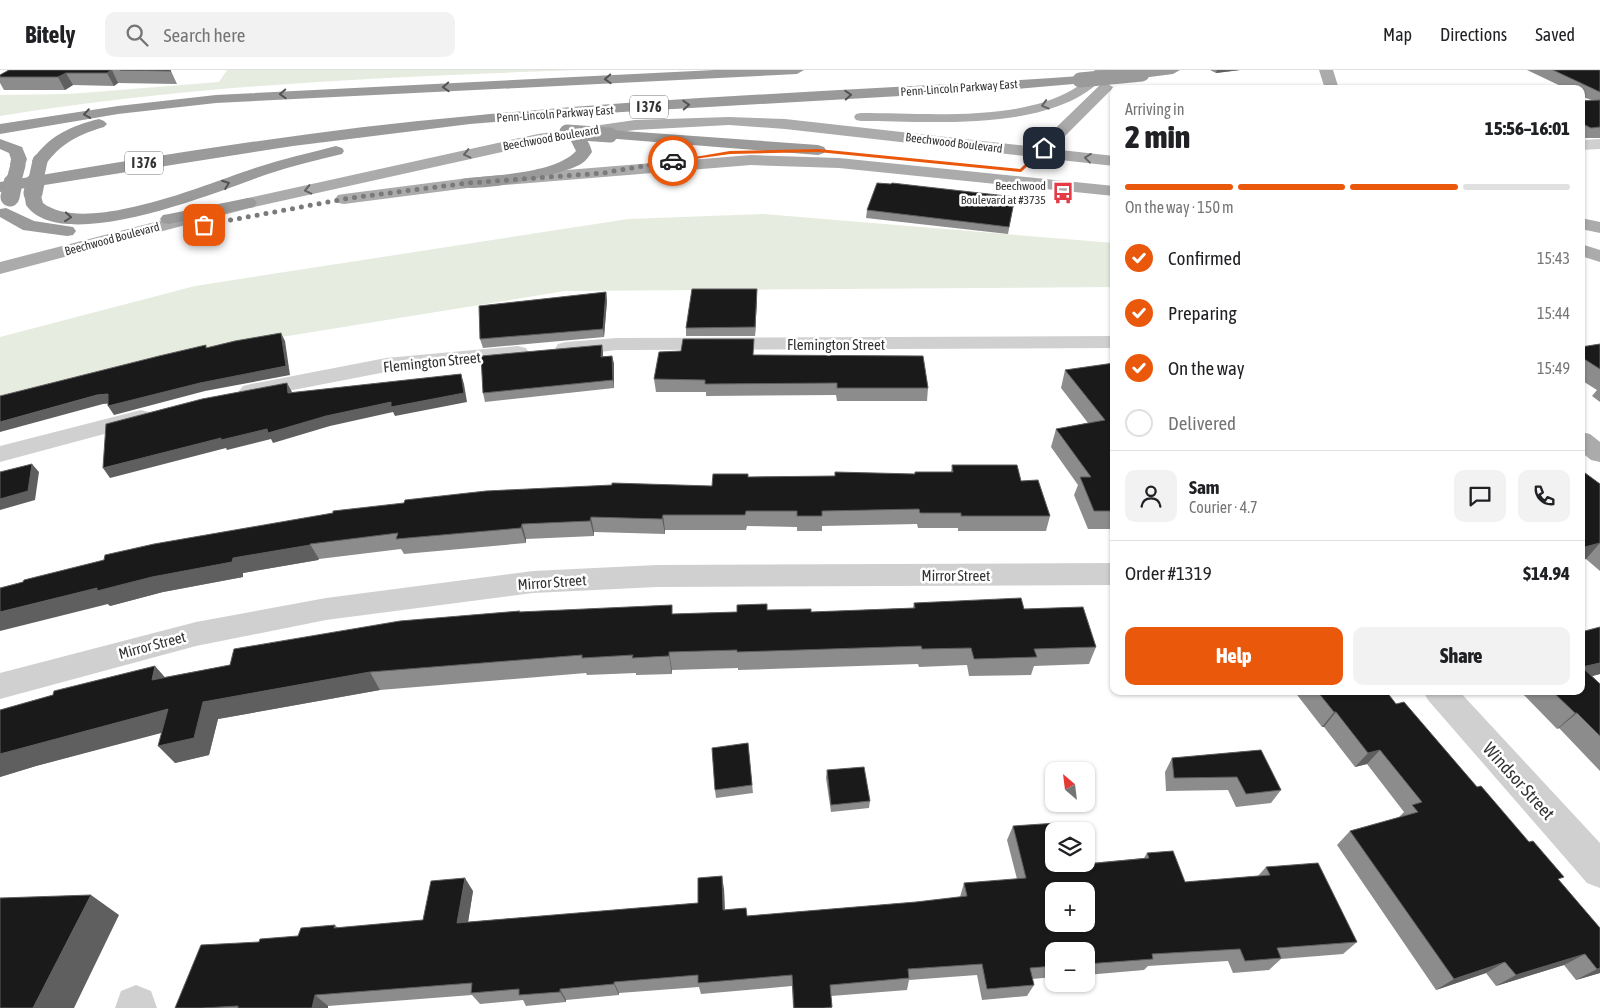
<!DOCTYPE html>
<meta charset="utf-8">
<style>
body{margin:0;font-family:"Asap Condensed",sans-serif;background:#f2f2f2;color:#202124;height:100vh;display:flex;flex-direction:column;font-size:19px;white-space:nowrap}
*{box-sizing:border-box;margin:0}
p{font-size:16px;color:#757577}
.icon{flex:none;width:28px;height:28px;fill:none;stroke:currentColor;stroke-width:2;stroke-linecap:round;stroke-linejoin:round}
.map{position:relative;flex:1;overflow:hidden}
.details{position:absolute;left:1110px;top:15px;width:475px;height:610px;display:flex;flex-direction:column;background:#fff;border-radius:10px;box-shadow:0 1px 4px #0004}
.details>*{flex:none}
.needle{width:32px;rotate:332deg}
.buttons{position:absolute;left:1045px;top:692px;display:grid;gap:10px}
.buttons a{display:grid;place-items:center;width:50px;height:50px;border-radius:10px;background:#fff;box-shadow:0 1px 4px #0004;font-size:25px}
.pin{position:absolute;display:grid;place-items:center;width:42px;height:42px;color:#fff;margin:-21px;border-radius:10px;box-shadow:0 2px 8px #0006}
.courier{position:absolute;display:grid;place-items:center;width:50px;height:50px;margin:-25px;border:4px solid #ea580c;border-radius:50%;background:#fff;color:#222;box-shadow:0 1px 6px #0007}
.overview em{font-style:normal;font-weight:800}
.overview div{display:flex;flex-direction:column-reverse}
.overview{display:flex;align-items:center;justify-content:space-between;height:85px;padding:0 15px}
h1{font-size:32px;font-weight:800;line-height:38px}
.bar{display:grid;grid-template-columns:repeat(4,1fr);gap:8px 5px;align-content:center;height:60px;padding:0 15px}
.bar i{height:6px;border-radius:4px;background:#e0e0e0}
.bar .current{background:#ea580c}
.bar p{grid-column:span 4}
.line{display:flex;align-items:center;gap:12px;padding:0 15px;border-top:1px solid #e0e0e0}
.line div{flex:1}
.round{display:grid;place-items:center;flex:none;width:52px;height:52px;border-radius:10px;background:#f2f2f2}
ol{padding:0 15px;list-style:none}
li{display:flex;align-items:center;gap:15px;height:55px}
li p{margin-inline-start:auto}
li .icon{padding:5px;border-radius:50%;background:#ea580c;color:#fff;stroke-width:4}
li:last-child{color:#757577}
li i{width:28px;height:28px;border:2px solid #e0e0e0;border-radius:50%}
.action{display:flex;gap:10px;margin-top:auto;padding:10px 15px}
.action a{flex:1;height:58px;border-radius:10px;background:#ea580c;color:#fff;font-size:20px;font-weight:800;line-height:58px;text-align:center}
.action a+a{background:#f2f2f2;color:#202124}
header{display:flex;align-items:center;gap:30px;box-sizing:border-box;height:70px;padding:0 25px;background:#fff;border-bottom:1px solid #e0e0e0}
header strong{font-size:24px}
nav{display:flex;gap:28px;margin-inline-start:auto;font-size:18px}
.search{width:350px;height:45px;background:#f2f2f2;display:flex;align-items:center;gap:12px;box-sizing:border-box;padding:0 18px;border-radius:10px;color:#757577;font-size:19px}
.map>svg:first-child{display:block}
.green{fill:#e6ecdf}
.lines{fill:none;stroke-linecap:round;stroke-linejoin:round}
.minor{fill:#d0d0d0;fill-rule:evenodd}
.major{fill:#ababab;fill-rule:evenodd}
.highway{fill:#9a9a9a;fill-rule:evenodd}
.major-bridge{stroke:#ababab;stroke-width:15}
.highway-bridge-far1{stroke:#9a9a9a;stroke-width:15}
.highway-bridge{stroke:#9a9a9a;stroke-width:19}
.wall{fill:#8c8c8c}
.shaded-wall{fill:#5f5f5f}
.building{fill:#1a1a1a;stroke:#5f5f5f;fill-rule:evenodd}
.oneway{stroke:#525252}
.oneway2{stroke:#636363}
.route{fill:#ea580c}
.done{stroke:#7a7a7a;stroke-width:5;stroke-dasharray:0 9}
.labels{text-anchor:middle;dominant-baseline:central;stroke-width:5;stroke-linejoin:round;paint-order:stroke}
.far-street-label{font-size:12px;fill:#333;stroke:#fff}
.far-poi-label{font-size:12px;fill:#333;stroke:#fff;text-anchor:end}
.shield{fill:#fff;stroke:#707070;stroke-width:1}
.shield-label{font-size:14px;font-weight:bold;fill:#333}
.street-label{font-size:15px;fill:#333;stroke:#fff}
.near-street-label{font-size:18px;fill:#333;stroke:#fff}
</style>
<header>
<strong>Bitely</strong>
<div class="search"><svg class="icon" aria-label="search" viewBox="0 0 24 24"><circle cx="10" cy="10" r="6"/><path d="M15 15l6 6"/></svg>Search here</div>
<nav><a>Map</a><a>Directions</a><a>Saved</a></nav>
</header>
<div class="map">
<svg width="1600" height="938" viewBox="0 0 1600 938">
<rect width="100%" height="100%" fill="#fff"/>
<path class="green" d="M227,0H577C384,7 190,15 0,46V25L69,24L219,12Z
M763,144L1114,173V217L565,221L146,289L0,326V267L195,216L628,149Z"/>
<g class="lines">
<path class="minor" d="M1600,69V79L1581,80V70Z
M1114,266V278L617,280L566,286L558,284L555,279L558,274L566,272L617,268Z
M518,276L526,278L529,283L526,288L386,302L251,328L243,326L239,321L243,316L251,314L386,288Z
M141,340L149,342L153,347L149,352L0,392V376Z
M1114,493V515L657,517L533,523L326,550L196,576L0,629V603L196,552L326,528L533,501L657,495Z
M1423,621H1459L1600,773V818L1587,813L1428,630Z
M136,915L151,921L157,938H115L121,921Z"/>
<path class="major" d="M1095,0H1110C1063,64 932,51 861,51L856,50L854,47L856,44L861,43C924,43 1017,52 1072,20C1081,15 1088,7 1095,0Z
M1319,0H1333L1339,19H1325Z
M1106,13L1113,17L1111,20L1052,79L1114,86V96L785,59L729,55L635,60L538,74L250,138L0,204V192L248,128L538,64L635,50L729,47L785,49L1036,77L1101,14Z
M751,85L839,88L1114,116V126L839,98L751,95L468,118L344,134L338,133L335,129L338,125L344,124L468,108Z
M1581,148L1600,152V163L1581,159Z
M1581,174L1600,180V192L1581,186Z
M1581,362L1590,364L1600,372V392L1591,390L1581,382Z"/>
<path class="highway" d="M715,0H804L797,4L216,33L118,44L0,64V54L118,36L216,25Z
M1142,0H1180L1173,4L1142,8L1137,7L1135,4Z
M1080,6L1087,10L1085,13L1004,20L622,42L470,54L293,76L0,122V112C156,86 312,60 470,46C673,26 877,20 1080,6Z
M99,49L104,51L107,54L104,57C80,64 61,73 46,94H34L32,91C48,66 71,56 99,49Z
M610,60L818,75L824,77L826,80L824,83L818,85L605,68L602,65L605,62Z
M578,64C587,67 590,74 592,82C589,86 586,91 581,94C562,105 483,122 462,117L460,113L462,109L468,108C497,105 556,103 576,81L570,69L573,66Z
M0,69L22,77L27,89L24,98H12L10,95L11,89L9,83L0,79Z
M336,76L342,78L344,81L342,84C317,90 292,96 268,104C222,120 62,187 26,135L24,123L27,119L33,118L39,119L43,133C86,166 209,113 255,98C282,89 309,83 336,76Z
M248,128L254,129L257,133L254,137L169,154L163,153L160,149L163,145L169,144Z
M6,138L34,151L73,157L76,161L73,165L67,166L23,160L0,147V139Z"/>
<path class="major-bridge" d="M1035,86L1044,78"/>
<path class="highway-bridge-far1" d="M1080,10L1142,4
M567,62L610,65
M13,114L18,95
M35,114L40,91"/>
<path class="highway-bridge" d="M33,123L35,113
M10,127L13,113"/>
</g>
<path class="wall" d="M9,0H168L171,1L177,14L118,13L114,16L73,15L65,20H4L0,13V5Z
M1210,0H1240L1216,3Z
M1527,0H1600V68H1584L1581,66V31L1591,30L1581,26V19H1567Z
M1015,127L1008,164L866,148L867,140Z
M606,222L607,231L604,267L483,278L480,269Z
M757,227L755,266H686V258Z
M1600,274V332L1592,326L1597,320L1581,310V277Z
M602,275L603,283V286H612L614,294V318L485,332L483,323Z
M754,285L928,318L927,331H837L836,325L706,326V322H656L654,309Z
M1114,293V459H1088L1074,425L1078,415L1051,377L1056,359L1088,353L1061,318L1065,300Z
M952,395L1021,411L1050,446L1046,461H958V458H918L917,454L822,456V461H797V457L747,456L746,460H665V464L594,462V466L526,469V473L404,484L401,479L319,489L318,490L243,503V507L163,522L110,536L108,534L0,518L712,416L748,407L835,406L914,404L951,402Z
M1581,400L1600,414V501L1586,489L1581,490Z
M914,533L1024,539L1096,577L1089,594L1034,596L1031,605L969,606L967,595L919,597L918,594L738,600V598L672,600V604L636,605V603L587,605L586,603L380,620L218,649L209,685L175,693L162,662L36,696L0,707V640L53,625L165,607L520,542L674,544L737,542L767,540L811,542L913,538Z
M1581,562L1600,604L1592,606L1600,614V701L1559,658L1557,659L1520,621H1581Z
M1294,621H1386L1396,634L1477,717L1559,811L1600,903L1576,910L1564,895L1496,916L1486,903L1436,920L1337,775L1350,761L1398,748L1404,742L1367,694L1355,697L1324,657H1322Z
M748,673L753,723L716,728L715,720Z
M1261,680L1281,720L1271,733L1236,737L1228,720L1166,721L1165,702L1172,688Z
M827,700L870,731L869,738L831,742L826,708Z
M1013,756L1069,795L1144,788L1147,783L1185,812L1258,806L1266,797L1357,872L1343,884L1281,889L1269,900L1233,903L1228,891L1148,896L1144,900L1086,905V881H1054V907L1032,909L1034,915L1027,926L982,930L977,905L909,910L907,920L831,926L832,938H793L792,916L701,924L699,917L619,923V925L566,930V932L526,936L523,930L480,934L472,925L328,936V938H175L259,872L298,866L335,855L338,858L423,850L473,821L468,852L698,833L724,819L725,840L747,846L916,832L960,827L964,813L1017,809L1007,770Z"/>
<path class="shaded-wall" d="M112,0L118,13L114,16L107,3Z
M1217,0H1240L1216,3Z
M66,3L73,15L65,20L58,7Z
M757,219V227L755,266V257Z
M606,222L607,231L604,267L603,259Z
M281,263L285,271L290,305L205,321L114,345L108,336Z
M602,275L603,283L602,295L601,287Z
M612,286L614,294V318L613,310Z
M461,304L464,314L467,332L395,346L393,342L330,356L273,373L271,369L227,380L226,378L110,408L103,398Z
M287,313L292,322L288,323Z
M108,324L114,333L103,334L0,362V352L97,325Z
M32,394L39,402L35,430L0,440V429Z
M663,445L665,460V464L662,449Z
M591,447L594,462V466L590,451Z
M522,454L526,469V473L521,458Z
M1600,473L1586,489L1581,490V478Z
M310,474L319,489L318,490L243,503V507L163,522L110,536L108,534L0,561V542L97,518L233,488Z
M669,582L672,600V604L669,586Z
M1600,593V604L1581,609V597Z
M155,596L170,613L152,610Z
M370,602L380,620L218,649L209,685L175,693L158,676L203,632Z
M168,639L184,657L36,696L0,707V684Z
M1334,642H1336L1324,657H1322Z
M1575,643H1577L1559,658L1557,659Z
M1380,680L1367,694L1355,697L1368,683Z
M722,806L724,819L725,853L723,840Z
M465,808L473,821L466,865L457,853Z
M91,825L119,845L74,938H33Z
M1585,884L1564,895L1496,916L1516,905Z
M1505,892L1486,903L1436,920L1454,909Z
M1600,898V903L1576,910L1597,899Z
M614,912L619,923V925L614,914Z
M560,919L566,930V932L560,922Z
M315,925L328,936V938H312Z"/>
<path class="building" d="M9,0H111L107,3H66L58,7H0V5Z
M120,0H168L171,1Z
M1553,0H1600V22Z
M1600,30V57L1591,58L1581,53V31Z
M877,113L891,114L892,113L1015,127L1009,157L867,140Z
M692,219H757L755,257L686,258Z
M606,222L603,259L480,269L479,236Z
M281,263L286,296L200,313L108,336V324L97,325L0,352V326L159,286L206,275V278L235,271Z
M683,269H754L753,285L923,286L928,318H837V313L705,314V310L654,309L659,282L681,281Z
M1600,274V299L1581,287V277Z
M602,275L601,287L612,286L613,310L483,323L481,286Z
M1114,293V441H1094L1080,407H1091L1056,359L1105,350L1065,300Z
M461,304L464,323L391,337V332L326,346L268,363L267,359L221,370V368L103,398L106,354L202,329L287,313L288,323Z
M32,394L28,421L0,429V402Z
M952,395H1017L1021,411L1038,410L1050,446H961V443H920L919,439L822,441V446H797V441H746L745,445H663L662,449L591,447L590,451L522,454L521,458L396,469L398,463L310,474V475L233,488L232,492L152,507L97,521V518L0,542V518L23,512L24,510L104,490L105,485L154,474L333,443V441L404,433L405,430L486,421L612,415V413L712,416L713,404H748V407L835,406V402L915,404V402H953Z
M1581,400L1600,414V473L1581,478Z
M1021,528L1024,539L1083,537L1096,577L1034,579L1037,587L974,589L971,578L922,579L921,576L737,582V580L669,582V586L632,588L633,585L582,588V585L370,602L203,632L194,668L158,676L168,639L0,684V640L53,625L54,621L155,596L152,610L230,595L234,579L400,551L520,541L519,542L672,535V544L737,542V535L767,534V540L811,539V542L915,538L914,533Z
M1600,557V593L1582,597L1600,614V666L1577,643H1575L1552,621H1581V562Z
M1317,621H1386L1396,634L1404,632L1477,717L1481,716L1529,772L1533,771L1564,807L1558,809L1600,858V898L1597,899L1585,884L1516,905L1505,892L1454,909L1350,761L1418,742L1412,735L1422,732L1380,680L1368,683L1336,642H1334Z
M748,673L752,715L715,720L712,678Z
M1261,680L1281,720L1246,724L1237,707L1174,708L1172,688Z
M864,697L870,731L831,735L827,700Z
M1057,753L1059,761H1054V794H1069V795L1086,794L1149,788L1147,783L1173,781L1185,812L1270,805L1266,797L1318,793L1357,872L1277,878L1281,888L1245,891L1240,879L1152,884L1153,889L1086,894V881H1054V896L1030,898L1034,915L987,919L982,894L908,899L909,908L830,915L832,937L824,938H794L792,905L698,913V905L614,912V914L560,919V922L519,925V919L471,923L472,913L315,925L312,938H238V936L202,938H175L201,875L259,872L260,869L298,866L301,858L335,855L334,858L423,850L431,811L465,808L457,853L698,833V808L722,806L723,840L746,838L747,846L916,832L967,826L964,813L1026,808L1013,756ZM1054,821H1086V854H1054Z
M91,825L33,938H0V828Z"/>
<defs><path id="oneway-chevron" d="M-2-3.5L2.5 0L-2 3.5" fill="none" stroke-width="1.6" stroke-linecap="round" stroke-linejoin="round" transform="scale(1.25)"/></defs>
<g class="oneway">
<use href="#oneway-chevron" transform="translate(608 9) rotate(177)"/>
<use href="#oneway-chevron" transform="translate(446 17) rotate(177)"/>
<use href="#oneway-chevron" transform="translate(283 24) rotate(177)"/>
<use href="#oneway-chevron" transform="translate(848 25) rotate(-3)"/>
<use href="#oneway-chevron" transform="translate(686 35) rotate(-3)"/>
<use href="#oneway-chevron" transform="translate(87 44) rotate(172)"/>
<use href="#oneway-chevron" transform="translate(226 114) rotate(-20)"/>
<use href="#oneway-chevron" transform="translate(68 147) rotate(5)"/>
</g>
<g class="oneway2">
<use href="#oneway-chevron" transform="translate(1045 35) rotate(164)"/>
<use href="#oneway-chevron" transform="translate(467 84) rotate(167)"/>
<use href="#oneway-chevron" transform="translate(1088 88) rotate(-173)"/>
<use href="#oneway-chevron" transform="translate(308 120) rotate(167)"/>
</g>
<path class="route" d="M1044,76L1046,79L1021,102L818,82L730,84L673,92L671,91L730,81L818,79L1020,99Z"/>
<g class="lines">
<path class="done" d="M204,155L350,128L468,113L603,103L673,91"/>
</g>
<defs>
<g id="bus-bare" transform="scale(1.725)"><path d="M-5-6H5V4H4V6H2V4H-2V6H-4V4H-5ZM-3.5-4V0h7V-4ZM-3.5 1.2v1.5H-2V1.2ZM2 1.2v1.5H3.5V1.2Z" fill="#e63946" stroke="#fff" stroke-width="2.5" paint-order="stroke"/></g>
</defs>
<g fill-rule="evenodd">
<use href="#bus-bare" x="1063" y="123"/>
</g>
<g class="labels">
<g class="far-street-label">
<text transform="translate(959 18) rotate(-4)">Penn-Lincoln Parkway East</text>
<text transform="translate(555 44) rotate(-4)">Penn-Lincoln Parkway East</text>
<text transform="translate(551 68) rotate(-10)">Beechwood Boulevard</text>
<text transform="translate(954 73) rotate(7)">Beechwood Boulevard</text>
<text transform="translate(112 169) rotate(-15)">Beechwood Boulevard</text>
</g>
<g class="far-poi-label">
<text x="1046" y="116">Beechwood<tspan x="1046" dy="14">Boulevard at #3735</tspan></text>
</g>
<g class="shield">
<rect x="630" y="25.5" width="38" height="23" rx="4"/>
<rect x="125" y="81.5" width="38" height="23" rx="4"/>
</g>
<g class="shield-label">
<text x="649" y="37">I 376</text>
<text x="144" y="93">I 376</text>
</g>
<g class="street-label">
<text x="836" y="274">Flemington Street</text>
<text transform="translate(432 292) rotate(-6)">Flemington Street</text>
<text x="956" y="505">Mirror Street</text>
<text transform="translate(552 512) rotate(-4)">Mirror Street</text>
<text transform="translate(152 575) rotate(-15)">Mirror Street</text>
</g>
<g class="near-street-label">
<text transform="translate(1519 711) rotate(48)">Windsor Street</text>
</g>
</g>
</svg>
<div class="buttons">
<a><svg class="needle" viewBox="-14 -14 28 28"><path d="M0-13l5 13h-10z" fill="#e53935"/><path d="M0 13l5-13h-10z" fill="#757577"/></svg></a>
<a><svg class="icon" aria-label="layers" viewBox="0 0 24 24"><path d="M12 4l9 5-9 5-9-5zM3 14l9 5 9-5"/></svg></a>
<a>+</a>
<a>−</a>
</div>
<div class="pin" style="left:204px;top:155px;background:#ea580c"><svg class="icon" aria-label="bag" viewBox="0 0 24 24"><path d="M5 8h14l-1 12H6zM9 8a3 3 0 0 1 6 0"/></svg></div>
<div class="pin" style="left:1044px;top:78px;background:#1f2937"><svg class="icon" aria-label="home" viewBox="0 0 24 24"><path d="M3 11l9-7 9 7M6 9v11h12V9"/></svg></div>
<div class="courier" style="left:673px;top:91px"><svg class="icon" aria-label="car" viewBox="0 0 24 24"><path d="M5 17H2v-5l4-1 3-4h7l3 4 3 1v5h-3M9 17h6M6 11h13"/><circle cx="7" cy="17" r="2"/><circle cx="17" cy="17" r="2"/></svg></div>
<section class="details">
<div class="overview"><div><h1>2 min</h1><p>Arriving in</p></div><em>15:56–16:01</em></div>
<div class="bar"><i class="current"></i><i class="current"></i><i class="current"></i><i></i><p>On the way · 150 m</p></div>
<ol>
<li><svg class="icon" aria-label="check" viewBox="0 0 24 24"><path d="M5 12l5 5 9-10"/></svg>Confirmed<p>15:43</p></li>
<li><svg class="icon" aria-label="check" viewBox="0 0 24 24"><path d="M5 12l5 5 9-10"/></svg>Preparing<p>15:44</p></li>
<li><svg class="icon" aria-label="check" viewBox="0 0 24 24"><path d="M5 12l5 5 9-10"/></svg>On the way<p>15:49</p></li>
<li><i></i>Delivered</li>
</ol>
<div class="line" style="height:90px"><a class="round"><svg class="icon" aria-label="person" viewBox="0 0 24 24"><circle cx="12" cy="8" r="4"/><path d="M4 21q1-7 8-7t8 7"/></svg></a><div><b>Sam</b><p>Courier · 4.7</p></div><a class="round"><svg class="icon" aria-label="chat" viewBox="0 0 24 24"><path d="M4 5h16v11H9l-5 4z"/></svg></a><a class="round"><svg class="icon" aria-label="phone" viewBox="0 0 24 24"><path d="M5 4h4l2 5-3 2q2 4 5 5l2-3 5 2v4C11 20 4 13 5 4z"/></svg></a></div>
<div class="line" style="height:65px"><div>Order #1319</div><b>$14.94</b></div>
<div class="action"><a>Help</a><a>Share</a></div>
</section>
</div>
